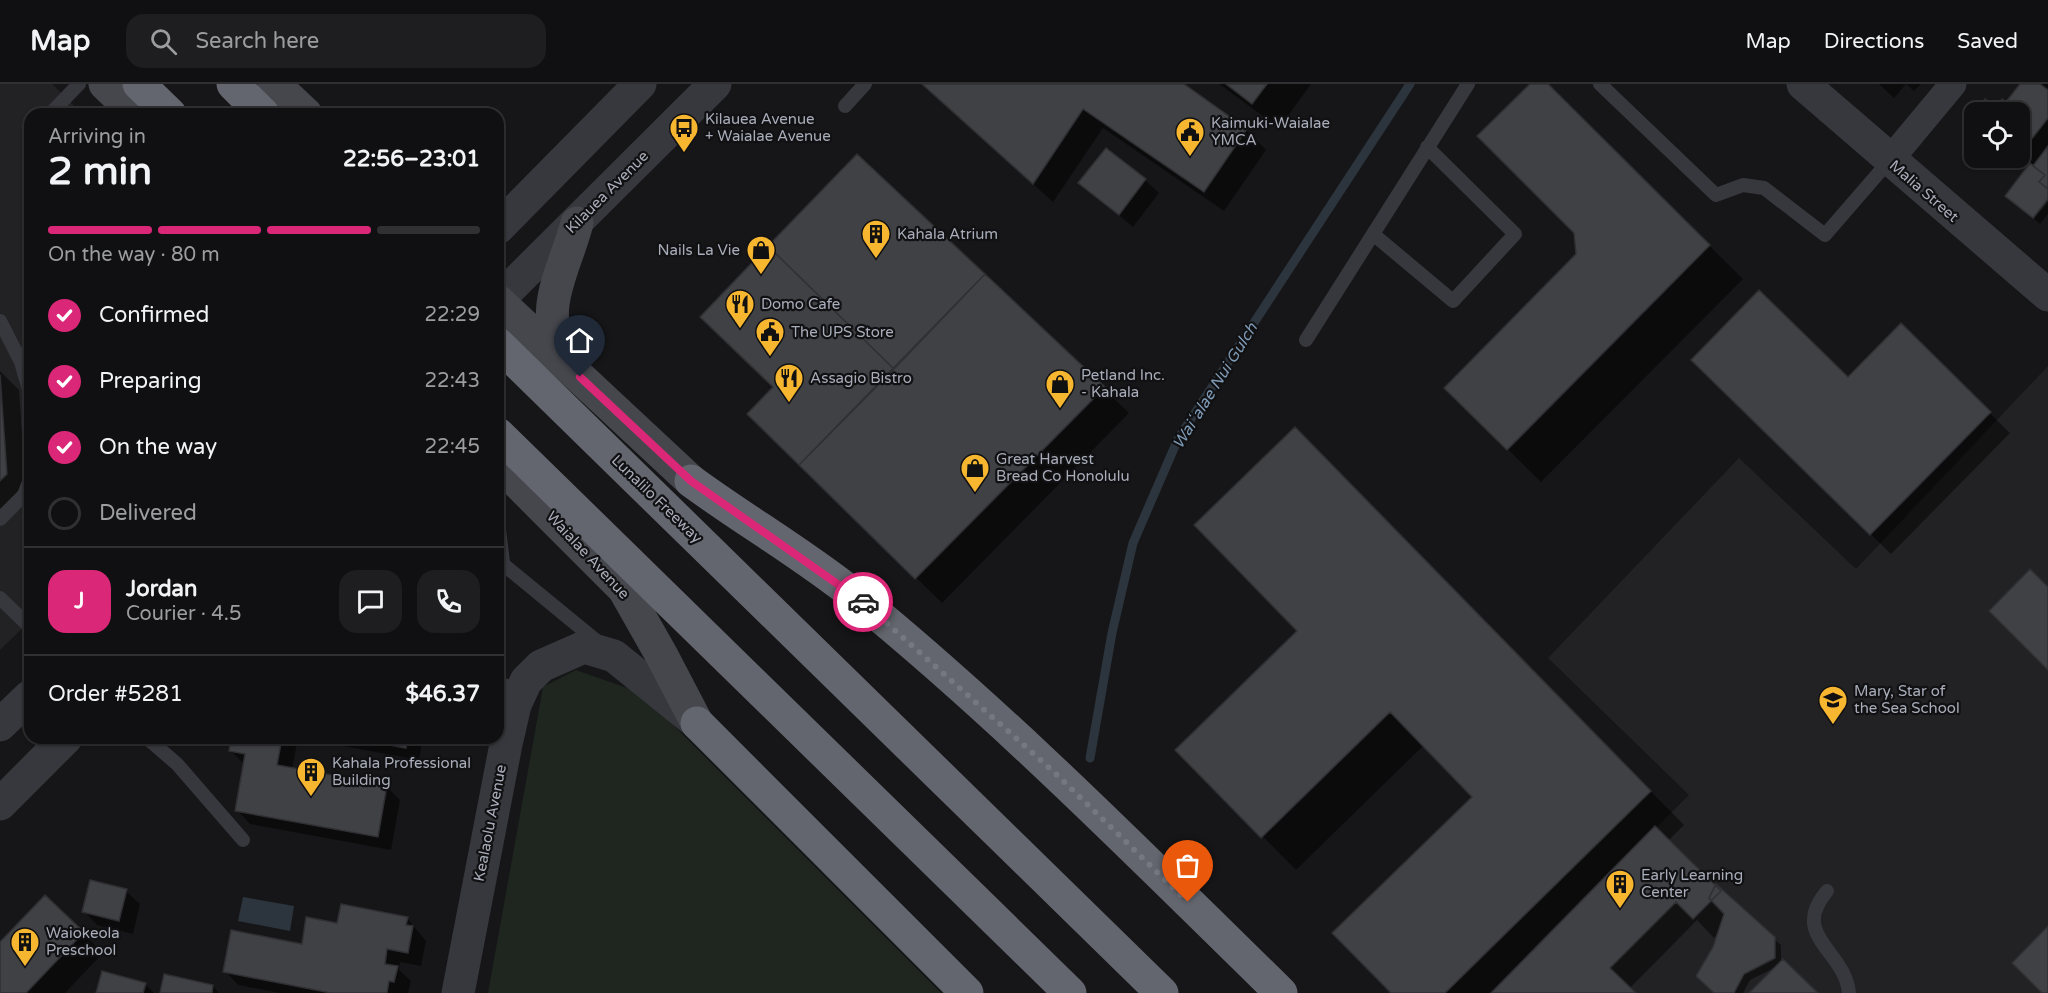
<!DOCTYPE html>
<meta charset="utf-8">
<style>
body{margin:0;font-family:"Varela Round",sans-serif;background:#1e1e20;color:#f1f3f6;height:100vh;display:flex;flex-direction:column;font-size:22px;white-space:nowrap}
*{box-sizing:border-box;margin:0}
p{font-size:20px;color:#9c9d9f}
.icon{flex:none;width:33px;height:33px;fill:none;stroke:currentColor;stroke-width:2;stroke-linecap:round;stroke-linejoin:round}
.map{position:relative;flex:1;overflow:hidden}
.details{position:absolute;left:24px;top:24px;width:480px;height:636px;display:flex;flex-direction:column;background:#101012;border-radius:18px;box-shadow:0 2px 4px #0004,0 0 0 2px #303032}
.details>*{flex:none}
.controls{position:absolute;left:1964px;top:18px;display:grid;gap:12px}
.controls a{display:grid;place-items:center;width:66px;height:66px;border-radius:12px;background:#101012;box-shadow:0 2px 4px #0004,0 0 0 2px #303032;font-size:30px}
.pin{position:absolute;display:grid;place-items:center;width:51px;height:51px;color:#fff;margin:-62px -26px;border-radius:50% 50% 50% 0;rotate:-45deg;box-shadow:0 0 6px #0007}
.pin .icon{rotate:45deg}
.courier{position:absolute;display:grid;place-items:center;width:60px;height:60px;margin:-30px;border:4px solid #db2777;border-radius:50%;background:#fff;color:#222;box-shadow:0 2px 8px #0007}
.headline em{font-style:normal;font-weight:800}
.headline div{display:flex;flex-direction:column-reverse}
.headline{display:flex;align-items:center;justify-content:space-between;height:102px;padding:0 24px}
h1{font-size:39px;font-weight:800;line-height:45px}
.bar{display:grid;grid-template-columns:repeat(4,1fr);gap:9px 6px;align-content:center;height:72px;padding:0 24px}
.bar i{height:8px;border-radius:4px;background:#303032}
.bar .selected{background:#db2777}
.bar p{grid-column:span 4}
.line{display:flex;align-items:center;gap:15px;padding:0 24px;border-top:2px solid #303032}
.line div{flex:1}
.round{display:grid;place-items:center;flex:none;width:63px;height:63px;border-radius:18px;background:#1e1e20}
ol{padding:0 24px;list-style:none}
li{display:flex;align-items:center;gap:18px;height:66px}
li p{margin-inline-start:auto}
li .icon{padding:6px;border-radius:50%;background:#db2777;color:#fff;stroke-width:4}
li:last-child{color:#9c9d9f}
li i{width:33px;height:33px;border:3px solid #303032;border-radius:50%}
header{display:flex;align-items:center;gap:36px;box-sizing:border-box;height:84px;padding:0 30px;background:#101012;border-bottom:2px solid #303032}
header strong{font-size:28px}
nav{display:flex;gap:33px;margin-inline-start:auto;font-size:21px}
.search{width:420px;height:54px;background:#1e1e20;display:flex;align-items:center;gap:15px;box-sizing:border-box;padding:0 21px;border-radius:18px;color:#9c9d9f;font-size:22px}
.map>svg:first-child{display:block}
.built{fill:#222225}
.green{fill:#1e261f}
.water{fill:#2c353d}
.shadow{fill:#0007}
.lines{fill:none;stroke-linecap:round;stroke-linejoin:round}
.stream{stroke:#2c353d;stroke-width:9}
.building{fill:#404145;stroke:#303034;stroke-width:1.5}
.service{stroke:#37383d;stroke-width:14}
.minor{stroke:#37383d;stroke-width:27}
.tertiary{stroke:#37383d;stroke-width:33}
.secondary{stroke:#45474d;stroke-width:33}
.motorway{stroke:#63666e;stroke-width:33}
.done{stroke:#757881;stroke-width:6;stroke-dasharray:0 10.8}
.route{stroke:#db2777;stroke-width:8}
.labels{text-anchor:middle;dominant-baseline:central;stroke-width:4.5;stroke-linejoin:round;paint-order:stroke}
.poi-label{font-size:15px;fill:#a8adb9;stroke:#111113;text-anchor:start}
.street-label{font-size:15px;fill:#a8adb9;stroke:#111113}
.water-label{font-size:16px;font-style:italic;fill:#7e9ab5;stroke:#111113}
</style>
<header>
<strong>Map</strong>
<div class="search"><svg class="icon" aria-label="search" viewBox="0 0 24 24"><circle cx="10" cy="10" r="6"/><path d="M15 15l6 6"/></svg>Search here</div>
<nav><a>Map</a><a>Directions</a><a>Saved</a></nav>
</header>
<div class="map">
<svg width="2048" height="909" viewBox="0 0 2048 909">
<rect width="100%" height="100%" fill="#161618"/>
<path class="built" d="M0,0H52L82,30H30V537L0,566Z
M2048,282V909H1491L1689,711L1548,574L1739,374L1856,485Z"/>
<path class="green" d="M576,586L641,609L941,909H488L543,603Z"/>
<path class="water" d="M243,813L294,822L290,847L238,837Z"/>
<path class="shadow" d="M922,0H1181L1246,46L1266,66L1224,127L1103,44L1053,118Z
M1219,0H1311L1279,44Z
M1532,0H1546L1743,195L1541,398L1446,304L1577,171L1576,148Z
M1879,0H1921L1914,7L1906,0L1894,14Z
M2022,0H2048V113L2032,133L2007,112L2030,82L2019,73V28H1976L1985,17L1996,25L2007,20Z
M1974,31V44L1968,39Z
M1145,96L1159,109L1133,143L1080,99Z
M2048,118V130L2040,140L2034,135Z
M1901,242L2010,349L1891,470L1693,276L1848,296Z
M0,287L19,306L26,411L0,438Z
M1103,304L1129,329L942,519L775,355Z
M1328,379L1684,741L1668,757L1721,809L1781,861V879L1816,909H1751L1774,884L1750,896L1743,909H1716L1715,864L1720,848L1714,854L1697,836L1629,905L1634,909H1393L1474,713L1424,661L1296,786L1177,666L1300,547Z
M233,654H298L292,685L387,703L400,716L391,766L250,740L237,726L245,681L230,666Z
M299,654H423L419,676Z
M126,807L140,820L133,850L97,841L84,827Z
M45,813L103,869L65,909H0V860Z
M407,834L426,857L421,882L400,878L399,886L411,897L408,909H280L238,901L225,887L303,862L338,841Z
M145,900L154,909H97Z
M213,902L219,909H161Z"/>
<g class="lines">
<path class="stream" d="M1090,674L1112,549L1133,459L1178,355L1410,0"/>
</g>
<path class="building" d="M922,0H1184L1247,45L1204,108L1083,25L1033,100Z
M1226,0H1267L1252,20Z
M1530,0H1548L1710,161L1507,366L1444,304L1576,170L1574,149L1477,52Z
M2020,0H2040L2048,6V34L2019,71V28H1974L1985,15L1996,23L2002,15L2006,18Z
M2048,62V105L2039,98L2045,91L2033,82Z
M1106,64L1146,95L1119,131L1078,99Z
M857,70L985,190L894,285L768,162Z
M2030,79L2045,91L2039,98L2048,105V115L2033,134L2005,112Z
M768,162L894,285L799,381L747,330L773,303L700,233Z
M985,190L1105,303L915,495L799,381Z
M1759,206L1848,293L1901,239L1991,328L1870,451L1691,276Z
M0,291L7,390L0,397Z
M1295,343L1651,707L1445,909H1391L1332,849L1472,713L1390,628L1261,754L1175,666L1297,547L1194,441Z
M2030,485L2048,503V586L1989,527Z
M231,654H282L277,681L387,701L378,753L235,727L245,670L229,667Z
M354,654H408L406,664Z
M1655,742L1721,807L1693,835L1676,818L1610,884L1636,909H1491Z
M90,796L127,805L119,837L82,828Z
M1716,800L1775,853V874L1744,890L1734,909H1714L1696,892L1713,863L1724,830L1709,814Z
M45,811L84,848L26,909H0V858Z
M341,820L408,833L406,841L413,842L408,869L387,865L385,880L398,882L394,898L389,897L387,909H331L223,888L231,846L302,860L306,833L337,839Z
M2048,842V909H2042L2012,879Z
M1783,875L1818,909H1749Z
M102,887L146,899L143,909H96Z
M164,890L213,901L212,909H160Z"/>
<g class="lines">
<path class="service" d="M1600,0L1716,111L1743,101L1764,104L1825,151L1889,77
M845,22L865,0
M50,30L79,0
M1373,150L1453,217L1515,150L1427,63
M0,237L21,278L30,309
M1306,256L1468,0
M498,413L503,386
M0,435L24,411L30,395
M498,438L503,478L498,495
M498,476L599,559
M0,514L30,543
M498,599L521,607
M147,654L177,680L243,756
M1827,807C1789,852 1845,866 1849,909"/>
<path class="minor" d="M1889,77L1953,0"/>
<path class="tertiary" d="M1803,0L2048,211
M498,144L640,0
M498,216L715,0
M0,641L30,612
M0,720L66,654
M458,909L506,660L515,621L526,597L541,582L584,563L614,572L697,639"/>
<path class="secondary" d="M105,0L136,30
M274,0L306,30
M498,217L691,397
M563,276C538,222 563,191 577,139
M498,379L624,505L662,572L697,639"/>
<path class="motorway" d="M139,0L170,30
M233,0L263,30
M498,260L1162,909
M498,350L1070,909
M691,397C744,436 803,470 854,511C1005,634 1142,773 1281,909
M697,639L967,909"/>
</g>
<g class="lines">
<path class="done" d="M863,518L1054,688L1188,818"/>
<path class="route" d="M580,293L691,397L863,518"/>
</g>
<defs>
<g id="bus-pin" transform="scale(1.5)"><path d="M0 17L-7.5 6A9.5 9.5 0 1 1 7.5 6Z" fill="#f7b62f" stroke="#111113"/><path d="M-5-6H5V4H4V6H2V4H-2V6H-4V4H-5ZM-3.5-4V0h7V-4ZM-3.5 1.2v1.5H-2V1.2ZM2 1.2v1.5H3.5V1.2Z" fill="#111"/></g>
<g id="civic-pin" transform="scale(1.5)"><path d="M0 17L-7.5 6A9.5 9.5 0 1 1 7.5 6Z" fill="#f7b62f" stroke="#111113"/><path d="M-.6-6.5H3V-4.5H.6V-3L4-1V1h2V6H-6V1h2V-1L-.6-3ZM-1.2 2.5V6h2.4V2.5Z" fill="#111"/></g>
<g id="building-pin" transform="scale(1.5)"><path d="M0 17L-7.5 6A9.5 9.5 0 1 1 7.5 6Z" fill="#f7b62f" stroke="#111113"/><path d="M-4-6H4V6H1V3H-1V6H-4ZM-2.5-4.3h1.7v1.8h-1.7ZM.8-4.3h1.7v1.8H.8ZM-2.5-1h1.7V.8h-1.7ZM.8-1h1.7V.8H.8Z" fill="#111"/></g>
<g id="shop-pin" transform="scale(1.5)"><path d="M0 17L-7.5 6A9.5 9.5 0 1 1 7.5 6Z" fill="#f7b62f" stroke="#111113"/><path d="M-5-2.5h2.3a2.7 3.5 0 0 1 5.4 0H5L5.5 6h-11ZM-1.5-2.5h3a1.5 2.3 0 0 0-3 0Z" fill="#111"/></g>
<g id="restaurant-pin" transform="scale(1.5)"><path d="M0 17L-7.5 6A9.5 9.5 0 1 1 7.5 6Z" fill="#f7b62f" stroke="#111113"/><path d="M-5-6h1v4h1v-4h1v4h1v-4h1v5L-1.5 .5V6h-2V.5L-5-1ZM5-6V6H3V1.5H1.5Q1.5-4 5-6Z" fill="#111"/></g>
<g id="school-pin" transform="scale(1.5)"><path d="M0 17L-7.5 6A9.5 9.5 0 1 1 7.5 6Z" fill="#f7b62f" stroke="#111113"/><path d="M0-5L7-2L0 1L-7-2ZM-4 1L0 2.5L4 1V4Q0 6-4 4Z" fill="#111"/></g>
</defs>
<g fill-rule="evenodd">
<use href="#bus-pin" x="684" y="44"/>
<use href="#civic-pin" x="1190" y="48"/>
<use href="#building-pin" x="876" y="150"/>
<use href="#shop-pin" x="761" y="166"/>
<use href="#restaurant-pin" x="740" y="220"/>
<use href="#civic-pin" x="770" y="248"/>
<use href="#restaurant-pin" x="789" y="294"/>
<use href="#shop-pin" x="1060" y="300"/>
<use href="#shop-pin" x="975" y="384"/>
<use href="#school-pin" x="1833" y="616"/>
<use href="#building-pin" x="311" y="688"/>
<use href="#building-pin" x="1620" y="800"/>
<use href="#building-pin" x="25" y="858"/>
</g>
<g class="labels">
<g class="poi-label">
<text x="705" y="35">Kilauea Avenue<tspan x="705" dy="17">+ Waialae Avenue</tspan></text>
<text x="1211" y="39">Kaimuki-Waialae<tspan x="1211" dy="17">YMCA</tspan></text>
<text x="897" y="150">Kahala Atrium</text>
<text x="740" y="166" text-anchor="end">Nails La Vie</text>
<text x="761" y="220">Domo Cafe</text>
<text x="791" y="248">The UPS Store</text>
<text x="1081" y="291">Petland Inc.<tspan x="1081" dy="17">- Kahala</tspan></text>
<text x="810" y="294">Assagio Bistro</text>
<text x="996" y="375">Great Harvest<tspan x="996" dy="17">Bread Co Honolulu</tspan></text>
<text x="1854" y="607">Mary, Star of<tspan x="1854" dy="17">the Sea School</tspan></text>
<text x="332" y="679">Kahala Professional<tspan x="332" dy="17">Building</tspan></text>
<text x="1641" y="791">Early Learning<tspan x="1641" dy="17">Center</tspan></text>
<text x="46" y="849">Waiokeola<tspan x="46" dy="17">Preschool</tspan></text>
</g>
<g class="street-label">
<text transform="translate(1924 107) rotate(41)">Malia Street</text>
<text transform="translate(607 108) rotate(-45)">Kilauea Avenue</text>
<text transform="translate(657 415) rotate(44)">Lunalilo Freeway</text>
<text transform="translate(588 471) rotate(47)">Waialae Avenue</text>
<text transform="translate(490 739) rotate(-79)">Kealaolu Avenue</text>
</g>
<g class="water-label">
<text transform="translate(1215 302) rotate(-58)">Waiʻalae Nui Gulch</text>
</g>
</g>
</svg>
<div class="controls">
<a><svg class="icon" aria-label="locate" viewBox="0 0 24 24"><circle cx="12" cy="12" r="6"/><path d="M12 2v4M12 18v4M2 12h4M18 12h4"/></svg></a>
</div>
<div class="pin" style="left:1188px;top:818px;background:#ea580c"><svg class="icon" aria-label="bag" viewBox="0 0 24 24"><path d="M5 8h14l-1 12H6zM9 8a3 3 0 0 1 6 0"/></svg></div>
<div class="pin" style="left:580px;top:293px;background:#1f2937"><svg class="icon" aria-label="home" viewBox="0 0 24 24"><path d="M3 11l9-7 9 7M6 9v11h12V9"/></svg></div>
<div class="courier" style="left:863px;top:518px"><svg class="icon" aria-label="car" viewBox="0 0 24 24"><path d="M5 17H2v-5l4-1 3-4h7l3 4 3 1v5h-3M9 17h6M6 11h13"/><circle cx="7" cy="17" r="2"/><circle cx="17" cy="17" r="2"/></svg></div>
<section class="details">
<div class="headline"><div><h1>2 min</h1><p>Arriving in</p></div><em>22:56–23:01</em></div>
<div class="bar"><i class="selected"></i><i class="selected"></i><i class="selected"></i><i></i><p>On the way · 80 m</p></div>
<ol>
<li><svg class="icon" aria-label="check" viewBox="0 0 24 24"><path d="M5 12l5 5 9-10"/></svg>Confirmed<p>22:29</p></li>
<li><svg class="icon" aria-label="check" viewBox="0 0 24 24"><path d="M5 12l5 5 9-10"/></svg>Preparing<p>22:43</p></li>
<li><svg class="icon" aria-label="check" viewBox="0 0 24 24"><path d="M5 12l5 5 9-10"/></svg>On the way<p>22:45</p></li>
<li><i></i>Delivered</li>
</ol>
<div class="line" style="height:108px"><b class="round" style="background:#db2777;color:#fff">J</b><div><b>Jordan</b><p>Courier · 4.5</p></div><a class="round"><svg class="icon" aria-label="chat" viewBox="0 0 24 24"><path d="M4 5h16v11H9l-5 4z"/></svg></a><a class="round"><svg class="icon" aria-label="phone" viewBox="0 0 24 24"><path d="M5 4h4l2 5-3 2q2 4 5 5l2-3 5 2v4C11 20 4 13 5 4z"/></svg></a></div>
<div class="line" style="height:78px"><div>Order #5281</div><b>$46.37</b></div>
</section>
</div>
